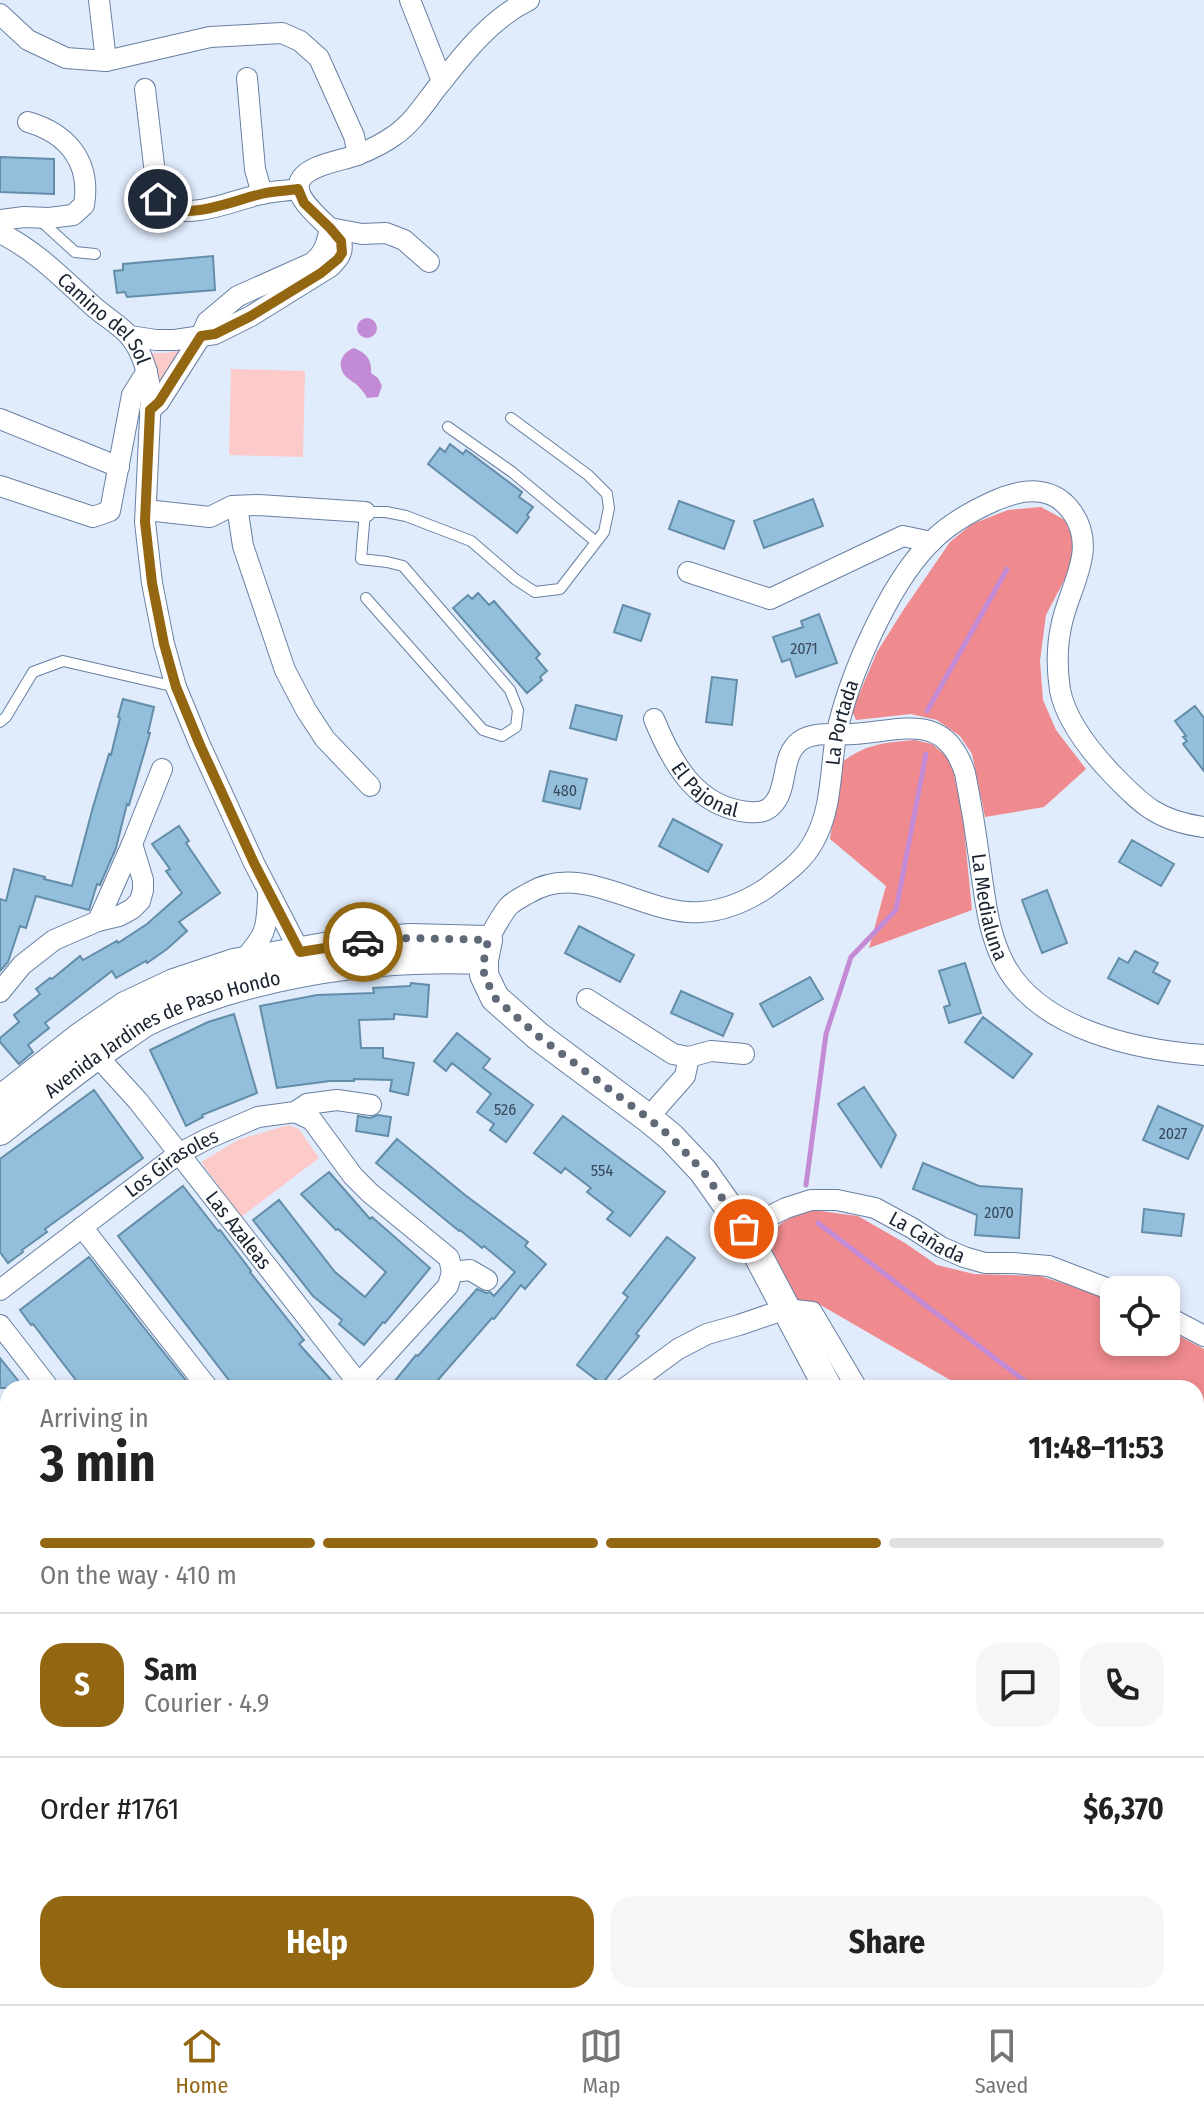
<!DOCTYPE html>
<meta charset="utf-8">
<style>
body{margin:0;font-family:"Fira Sans Condensed",sans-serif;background:#f6f6f6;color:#222;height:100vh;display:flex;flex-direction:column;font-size:30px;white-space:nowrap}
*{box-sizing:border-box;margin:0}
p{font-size:26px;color:#767676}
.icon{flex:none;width:44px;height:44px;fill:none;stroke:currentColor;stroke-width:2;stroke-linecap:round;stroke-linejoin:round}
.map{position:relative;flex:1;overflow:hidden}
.side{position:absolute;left:0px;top:1380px;width:1204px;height:624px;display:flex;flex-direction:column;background:#fff;border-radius:24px 24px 0 0;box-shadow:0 4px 12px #0003}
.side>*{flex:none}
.tools{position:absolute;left:1100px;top:1276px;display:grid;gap:16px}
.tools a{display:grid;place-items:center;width:80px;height:80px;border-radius:16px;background:#fff;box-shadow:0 4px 12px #0003;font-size:40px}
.pin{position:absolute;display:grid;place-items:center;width:68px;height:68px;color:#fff;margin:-34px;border:4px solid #fff;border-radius:50%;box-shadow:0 2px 8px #0007}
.courier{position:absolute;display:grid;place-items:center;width:80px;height:80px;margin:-40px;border:6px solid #936712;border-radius:50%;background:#fff;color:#222;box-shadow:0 2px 10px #0007}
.headline em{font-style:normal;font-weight:700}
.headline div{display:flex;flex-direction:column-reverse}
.headline{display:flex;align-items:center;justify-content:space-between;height:136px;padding:0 40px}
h1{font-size:52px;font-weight:700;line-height:60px}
.bar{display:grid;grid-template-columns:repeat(4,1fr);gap:12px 8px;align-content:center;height:96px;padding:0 40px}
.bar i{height:10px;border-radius:6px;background:#e0e0e0}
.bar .current{background:#936712}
.bar p{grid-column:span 4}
.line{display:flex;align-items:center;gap:20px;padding:0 40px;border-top:2px solid #e0e0e0}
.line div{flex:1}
.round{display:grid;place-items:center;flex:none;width:84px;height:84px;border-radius:24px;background:#f6f6f6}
.action{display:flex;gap:16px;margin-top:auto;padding:16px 40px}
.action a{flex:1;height:92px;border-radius:24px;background:#936712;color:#fff;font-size:32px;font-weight:700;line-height:92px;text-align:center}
.action a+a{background:#f6f6f6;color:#222}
.tabs{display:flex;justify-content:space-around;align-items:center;height:112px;border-top:2px solid #e0e0e0;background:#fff;font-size:22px;color:#767676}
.tabs a{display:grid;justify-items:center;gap:4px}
.tabs .current{color:#936712}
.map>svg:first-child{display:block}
.green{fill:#fdcaca}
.forest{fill:#ef8a8e}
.water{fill:#c38ad6}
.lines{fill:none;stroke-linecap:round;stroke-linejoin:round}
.stream{stroke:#c38ad6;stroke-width:5}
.building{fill:#94bfdc;stroke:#638da8;stroke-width:2}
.lane-casing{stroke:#6780a3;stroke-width:12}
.street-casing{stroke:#6780a3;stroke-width:22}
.secondary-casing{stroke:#6780a3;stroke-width:30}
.primary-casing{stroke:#3d8288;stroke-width:34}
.lane{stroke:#fff;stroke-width:10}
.street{stroke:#fff;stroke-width:20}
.secondary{stroke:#fff;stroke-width:28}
.primary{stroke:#96d3d4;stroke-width:32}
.done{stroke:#5f6978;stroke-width:8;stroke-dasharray:0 14.4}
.route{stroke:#936712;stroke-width:10}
.labels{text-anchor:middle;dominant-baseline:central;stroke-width:8;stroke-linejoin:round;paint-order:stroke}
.number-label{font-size:16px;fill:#384a5c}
.street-label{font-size:20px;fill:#192331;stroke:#e0ebfb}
</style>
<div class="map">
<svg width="1204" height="2004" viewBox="0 0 1204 2004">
<rect width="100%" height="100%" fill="#e0ebfb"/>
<path class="green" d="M183,350L162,384L148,353H164Z
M231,369L305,371L303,457L229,455Z
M288,1125L299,1129L319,1158L241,1217L201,1162L238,1140Z
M9,1996H55L63,2004H12Z
M140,1996H185L195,2004H150Z"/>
<path class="forest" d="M1041,507L1065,520L1076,546L1068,573L1046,615L1040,661L1043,700L1056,730L1086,769L1044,807L985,817L972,754L960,736L937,720L911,714L856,720L852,711L877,652L904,609L950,542L972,524L1008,510Z
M915,740L932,744L951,760L963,818L972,910L869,948L886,886L830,839L842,762C868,743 884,743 915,740Z
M812,1210L858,1216L905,1243L937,1265L974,1274L1040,1276L1091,1292L1114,1303V1342H1166V1329L1204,1349V1503L1196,1502V1388H964L817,1303H798C787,1284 760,1248 778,1227C785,1218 801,1214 812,1210Z
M1204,1864V1995L1186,2004H957L973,1996H1196V1870Z"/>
<path class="water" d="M357 328a10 10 0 1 1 20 0a10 10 0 1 1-20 0Z
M354,348C366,353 372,359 371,373L378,378L382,386L378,397L367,398C366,395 361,389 359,387C356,383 352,382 349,379C336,370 339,353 354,348Z"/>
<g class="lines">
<path class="stream" d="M927,711L1007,569
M806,1185L826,1034L851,957L896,910L926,754
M818,1223L1034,1388
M1204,1585L1202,1658L1204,1665
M1196,1897L1204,1890
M1038,2004L1051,1996"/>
</g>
<path class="building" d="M0,157L54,159V194L0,192Z
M213,256L215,290L127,297L125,292L117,293L114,271L123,270V264Z
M450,444L463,454L466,450L522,492L519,497L533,507L527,515L529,517L517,533L428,464L440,448L445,452Z
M813,499L823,526L764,548L754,521Z
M679,501L734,521L724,549L669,529Z
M478,593L489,605L494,601L540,654L536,658L547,671L540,677L542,680L527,693L453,608L468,595L472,599Z
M623,605L650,614L641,641L614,632Z
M819,614L837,663L796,677L790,659L782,662L773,637L803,627L801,621Z
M712,677L737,680L732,725L706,722Z
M123,699L154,707L148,733H150L129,805L127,804L116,848L100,885L97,884L89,910L36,896L26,928L20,926L8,962L0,971V899L6,901L14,869L45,877L44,879L72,886L93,807L109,754L111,755L120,718L118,717Z
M576,705L622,716L616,740L570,728Z
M1195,706L1204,718V771L1183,744L1187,741L1183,737L1186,736L1175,721Z
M550,771L587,779L580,809L543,801Z
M673,819L722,845L708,872L659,846Z
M179,826L189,841L186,843L220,893L179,922L187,931L167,949L147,963L146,961L116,978L112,971L45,1023L49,1028L28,1045L33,1052L19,1064L0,1042V1038L19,1022L14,1015L40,994L36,989L50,978L52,979L80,956L83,960L117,941L118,943L147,924L182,893L166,871L170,869L152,844Z
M1132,840L1174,864L1161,886L1119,862Z
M1047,890L1067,943L1042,953L1022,900Z
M579,926L634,955L620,982L565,953Z
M1135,951L1158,963L1153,972L1170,981L1158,1004L1108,978L1119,958L1128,963Z
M965,963L981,1013L949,1023L944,1007L950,1005L939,971Z
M810,977L823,999L773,1027L760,1004Z
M411,983L429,985L427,1017L394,1014V1019L359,1020L361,1048H383V1058L414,1063L408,1095L390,1091L392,1080L354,1079V1081H330L277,1088L260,1006L317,995L374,993L373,988L410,986Z
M681,991L733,1014L723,1036L671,1013Z
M234,1014L257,1093L202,1115L203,1117L186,1126L150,1050L208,1022Z
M983,1017L1032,1054L1013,1078L965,1042Z
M457,1033L490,1059L483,1068L533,1105L506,1142L490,1130L494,1124L477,1112L491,1094L452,1063L446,1071L434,1061Z
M864,1087L896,1135L881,1167L838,1104Z
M94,1090L143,1158L45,1229L47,1232L22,1250L23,1252L8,1263L0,1252V1159Z
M1158,1106L1203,1126L1188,1159L1143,1140Z
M378,1115L391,1117L388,1136L356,1131L358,1116L370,1118Z
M563,1116L665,1192L630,1236L607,1219L613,1212L587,1192L591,1188L565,1168L561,1173L534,1153Z
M397,1139L465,1195L528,1242L525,1246L546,1264L525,1289L521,1285L494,1319L492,1318L431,1388H389L416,1355L418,1356L477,1289L486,1293L490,1292L494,1296L515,1272L484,1246L482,1248L460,1230L459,1231L376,1163Z
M923,1163L979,1186L1022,1189L1019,1238L975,1235L977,1215L913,1189Z
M329,1172L370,1219L372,1217L430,1268L385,1323L383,1322L364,1345L339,1324L342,1320L313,1296L253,1220L279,1200L335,1272L365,1297L386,1272L338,1229L336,1230L301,1194Z
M183,1186L218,1231L220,1230L251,1271L250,1272L304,1340L299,1344L332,1381L325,1388H235L118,1236Z
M1144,1209L1184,1214L1181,1236L1142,1232Z
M667,1237L695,1258L636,1334L639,1336L602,1384L577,1365L628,1297L623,1293Z
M89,1257L145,1329L192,1388H82L33,1324L31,1325L20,1310Z
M0,1358L24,1388H0Z"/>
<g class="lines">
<g class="lane-casing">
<path id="lane" d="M41,221L75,252L95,254
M448,427L512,472L596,542
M366,598L483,730L502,736L516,727L518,710L510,690L403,566L387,562L361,559L365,512H386L406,516L471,541L515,579L535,592L560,589L604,532L609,508L607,494L588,475L511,418
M0,722L6,717L33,672L63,661L176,687
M0,1791L8,1785"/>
</g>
<g class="street-casing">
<g id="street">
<path d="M99,0L106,61"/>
<path d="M410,0L442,81"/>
<path d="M0,14L28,40L66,58L106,61L210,37L282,33L300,41L319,58L354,136L358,155"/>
<path d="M247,78L255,169L262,194"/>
<path d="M145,89L158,199L162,206C192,220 231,201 261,194C273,191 286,191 298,189"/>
<path d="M0,220L24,217L49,218L73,215L84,205C91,163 69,134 28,122"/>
<path d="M330,228L362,234L386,233L404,240L429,262"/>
<path id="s1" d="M0,233C37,251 63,279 93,306C105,317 122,326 131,338C144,355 149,376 151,397L145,522L152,583L164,644L176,687L200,745L254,863L300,952L303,962"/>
<path d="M130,336L156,340H175L215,334L251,316L330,267C338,259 344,253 341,241C331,225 295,203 299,184C303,165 342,161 357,155C370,150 384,143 395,135C414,122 426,101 440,84C465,52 492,18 529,0"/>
<path d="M150,410L159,402L201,336L207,322L238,296L312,263C324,254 327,243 330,228"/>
<path d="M0,419L119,467"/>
<path d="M0,486L93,517L110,511L132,395L147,371"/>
<path d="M237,506L243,546L285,670L306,710L325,739L370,786"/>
<path d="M146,510L210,517L232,506L259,505L365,512"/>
<path d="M688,572L770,599L903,536L931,542"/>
<path id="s2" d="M654,719C672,763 696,807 748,812C759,813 768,812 775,802C788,785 781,755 800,741C814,731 836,735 853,734C902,731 945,711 965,773C971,803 976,833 980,864C985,898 988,934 1005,965C1040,1030 1137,1050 1204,1055"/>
<path d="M98,921L132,844"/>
<path id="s3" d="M488,940C494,929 500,917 508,907C513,901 522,897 529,893C583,860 644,916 700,912C723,911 745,902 765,889C783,875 803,862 814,841C832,809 830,771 836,736C848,678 888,586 929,544C947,525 970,512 992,502C1007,495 1024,489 1041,492C1054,494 1065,502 1072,512C1099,550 1068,588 1061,627C1057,646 1057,670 1060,690C1066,721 1092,753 1113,775C1143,806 1159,821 1204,827"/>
<path d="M242,962C265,935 267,932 268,896"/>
<path d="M0,992L22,965L54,940L98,921L119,916L132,909L140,901L143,890V880L132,844L162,769"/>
<path d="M587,999L673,1054L689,1057L711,1051L744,1054"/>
<path id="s4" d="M88,1046L138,1101L359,1384"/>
<path d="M295,1112L312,1120L353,1176L370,1193L449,1258L452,1272L448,1286L355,1388"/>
<path d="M648,1118L685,1076L689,1057"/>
<path d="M82,1227L208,1388"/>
<path id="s5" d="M744,1229L786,1208L811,1200H837L875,1208L912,1228L941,1247L964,1257L985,1263H1013L1049,1266L1114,1291"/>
<path d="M452,1272L470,1270L487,1280"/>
<path id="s6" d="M0,1290L178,1154L209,1138L258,1117L295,1112L307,1104L337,1100L371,1105"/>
<path d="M1166,1316L1204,1336"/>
<path d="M0,1325L49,1388"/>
<path d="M625,1388L678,1349L707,1334L739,1325L786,1309L812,1312L857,1388"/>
<path d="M1196,1512L1204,1513"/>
</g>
</g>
<g class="secondary-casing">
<g id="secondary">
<path d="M0,1100L80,1037L125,1006L174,983L234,963L341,944L410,938L488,940L484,960V975L495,998L538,1036L648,1118L671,1137L703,1171L744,1229L828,1388"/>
<path id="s7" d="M0,1131C38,1101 76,1069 116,1042C126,1036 136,1028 146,1022C171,1009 199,1000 226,991C310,966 396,956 484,960"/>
<path d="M0,1982L8,1958"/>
<path d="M202,1996L216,2004"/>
<path d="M512,2004L518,1996"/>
</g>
</g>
<g class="primary-casing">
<path id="primary" d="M0,1881L8,1891
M0,1923L8,1932
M75,1996L84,2004
M114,1996L124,2004"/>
</g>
<use href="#lane" class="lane"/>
<use href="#street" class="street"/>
<use href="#secondary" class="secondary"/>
<use href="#primary" class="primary"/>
</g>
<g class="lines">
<path class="done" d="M363,942L410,938L488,940L484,960V975L495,998L538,1036L648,1118L671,1137L703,1171L744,1229"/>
<path class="route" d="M158,199L162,206C190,220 232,201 261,194C273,191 286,191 298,189L304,203L330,228L341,241L342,253L338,259L321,273L251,316L215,334L201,336L159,402L150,410L145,522L152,583L164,644L176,687L200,745L254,863L300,952L363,942"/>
</g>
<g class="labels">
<g class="number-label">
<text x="804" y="648">2071</text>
<text x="565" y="790">480</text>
<text x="505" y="1109">526</text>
<text x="1173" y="1133">2027</text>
<text x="602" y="1170">554</text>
<text x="999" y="1212">2070</text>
</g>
<g class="street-label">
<text stroke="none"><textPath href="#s1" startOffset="136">Camino del Sol</textPath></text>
<text stroke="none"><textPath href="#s3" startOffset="502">La Portada</textPath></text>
<text stroke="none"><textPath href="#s2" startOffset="90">El Pajonal</textPath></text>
<text stroke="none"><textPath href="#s2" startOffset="562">La Medialuna</textPath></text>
<text stroke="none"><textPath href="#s7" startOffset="192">Avenida Jardines de Paso Hondo</textPath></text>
<text stroke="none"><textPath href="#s6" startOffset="214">Los Girasoles</textPath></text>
<text stroke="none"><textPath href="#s4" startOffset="238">Las Azaleas</textPath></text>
<text stroke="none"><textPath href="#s5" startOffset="198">La Cañada</textPath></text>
</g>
</g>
</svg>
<div class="tools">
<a><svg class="icon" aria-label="locate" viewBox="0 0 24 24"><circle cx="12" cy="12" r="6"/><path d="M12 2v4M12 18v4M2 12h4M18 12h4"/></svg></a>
</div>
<div class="pin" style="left:744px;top:1229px;background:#ea580c"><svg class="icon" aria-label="bag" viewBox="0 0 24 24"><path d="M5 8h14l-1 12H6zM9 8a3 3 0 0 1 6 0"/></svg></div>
<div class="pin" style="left:158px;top:199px;background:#1f2937"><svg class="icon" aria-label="home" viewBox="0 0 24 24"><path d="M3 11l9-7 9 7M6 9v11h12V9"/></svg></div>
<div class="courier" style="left:363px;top:942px"><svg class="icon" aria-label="car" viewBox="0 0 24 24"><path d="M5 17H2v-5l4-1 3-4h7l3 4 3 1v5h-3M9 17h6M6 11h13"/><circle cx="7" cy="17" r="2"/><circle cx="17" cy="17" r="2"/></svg></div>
<section class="side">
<div class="headline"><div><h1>3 min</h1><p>Arriving in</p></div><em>11:48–11:53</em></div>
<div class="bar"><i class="current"></i><i class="current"></i><i class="current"></i><i></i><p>On the way · 410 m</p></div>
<div class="line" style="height:144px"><b class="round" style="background:#936712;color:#fff">S</b><div><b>Sam</b><p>Courier · 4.9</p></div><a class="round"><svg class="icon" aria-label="chat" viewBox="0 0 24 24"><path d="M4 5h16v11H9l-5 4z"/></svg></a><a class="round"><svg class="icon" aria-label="phone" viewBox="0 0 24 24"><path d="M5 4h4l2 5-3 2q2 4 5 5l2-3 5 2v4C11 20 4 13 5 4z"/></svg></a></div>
<div class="line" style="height:104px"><div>Order #1761</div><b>$6,370</b></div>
<div class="action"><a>Help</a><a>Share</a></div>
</section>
</div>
<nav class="tabs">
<a class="current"><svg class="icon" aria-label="home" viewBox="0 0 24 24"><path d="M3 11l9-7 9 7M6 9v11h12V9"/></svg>Home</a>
<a><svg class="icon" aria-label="map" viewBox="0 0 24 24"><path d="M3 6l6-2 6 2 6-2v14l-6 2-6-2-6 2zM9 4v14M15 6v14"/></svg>Map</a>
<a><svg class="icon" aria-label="saved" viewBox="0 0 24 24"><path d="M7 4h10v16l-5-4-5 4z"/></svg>Saved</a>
</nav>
